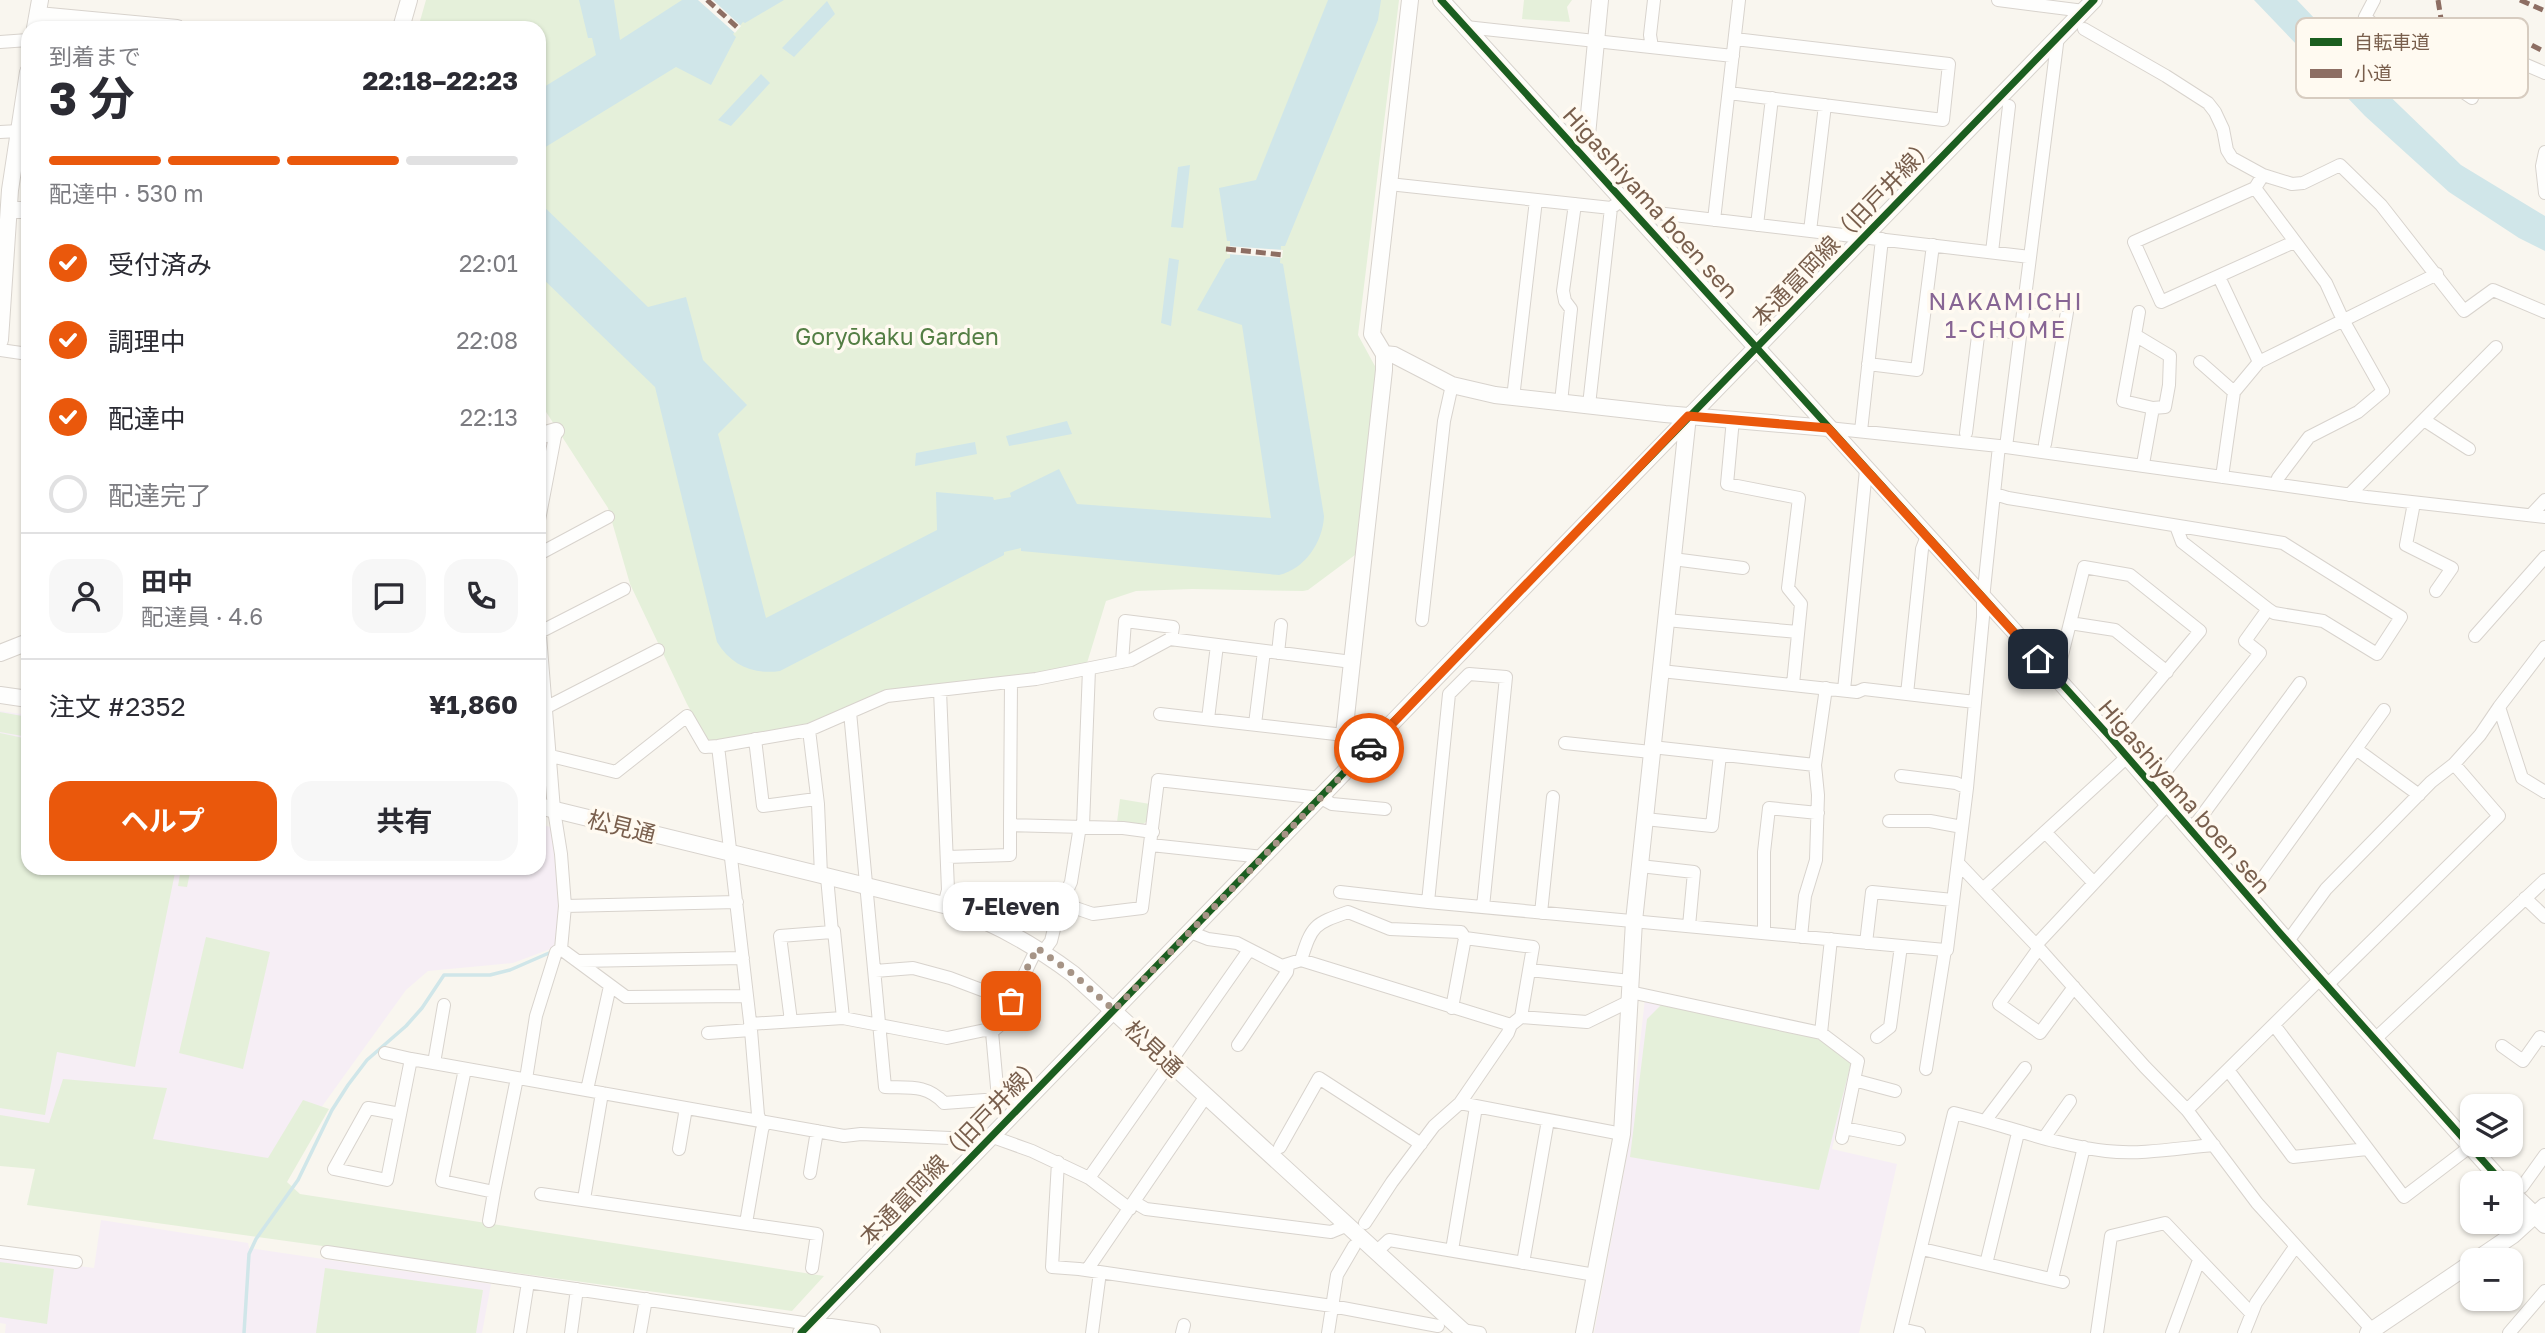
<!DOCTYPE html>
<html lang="ja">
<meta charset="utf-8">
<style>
body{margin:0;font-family:"Golos Text","Noto Sans JP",sans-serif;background:#f7f7f7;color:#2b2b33;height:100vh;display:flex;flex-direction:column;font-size:26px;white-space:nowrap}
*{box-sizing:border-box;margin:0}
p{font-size:23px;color:#7c7c81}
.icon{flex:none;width:38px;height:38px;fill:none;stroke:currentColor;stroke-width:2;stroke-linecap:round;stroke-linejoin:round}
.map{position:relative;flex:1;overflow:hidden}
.drawer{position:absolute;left:21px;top:21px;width:525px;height:854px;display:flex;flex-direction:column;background:#fff;border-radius:21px;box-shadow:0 2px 5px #0004}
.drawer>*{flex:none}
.tools{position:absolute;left:2460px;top:1094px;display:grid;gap:14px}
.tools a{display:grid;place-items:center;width:63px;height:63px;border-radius:14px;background:#fff;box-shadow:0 2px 5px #0004;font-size:35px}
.pin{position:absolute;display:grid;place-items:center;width:60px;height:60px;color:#fff;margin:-30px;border-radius:14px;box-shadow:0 4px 10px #0006}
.courier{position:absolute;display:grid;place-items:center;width:70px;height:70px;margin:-35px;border:5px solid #ea580c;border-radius:50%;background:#fff;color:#222;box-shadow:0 2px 9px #0007}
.bubble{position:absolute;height:49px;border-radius:21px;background:#fff;box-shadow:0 2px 5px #0004;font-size:23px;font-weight:700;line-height:49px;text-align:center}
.headline em{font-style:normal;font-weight:700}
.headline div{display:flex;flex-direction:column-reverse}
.headline{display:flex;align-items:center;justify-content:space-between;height:119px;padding:0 28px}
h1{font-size:46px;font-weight:700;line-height:52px}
.bar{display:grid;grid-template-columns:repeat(4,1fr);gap:10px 7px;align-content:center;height:84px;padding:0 28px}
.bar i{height:9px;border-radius:5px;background:#e1e1e2}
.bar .on{background:#ea580c}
.bar p{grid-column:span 4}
.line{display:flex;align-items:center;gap:18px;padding:0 28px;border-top:2px solid #e1e1e2}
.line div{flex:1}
.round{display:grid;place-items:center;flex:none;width:74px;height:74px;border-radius:21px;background:#f7f7f7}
ol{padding:0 28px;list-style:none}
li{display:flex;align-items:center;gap:21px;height:77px}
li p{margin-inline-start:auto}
li .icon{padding:7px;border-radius:50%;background:#ea580c;color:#fff;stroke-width:4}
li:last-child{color:#7c7c81}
li i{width:38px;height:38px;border:4px solid #e1e1e2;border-radius:50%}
.cta{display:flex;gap:14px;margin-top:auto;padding:14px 28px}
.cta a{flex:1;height:80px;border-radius:21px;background:#ea580c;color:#fff;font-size:28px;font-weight:700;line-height:80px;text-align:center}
.cta a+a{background:#f7f7f7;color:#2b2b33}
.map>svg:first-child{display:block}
.education{fill:#f6eef5}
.green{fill:#e5f0da}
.water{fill:#d0e6e9}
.pier{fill:#f9f6ef}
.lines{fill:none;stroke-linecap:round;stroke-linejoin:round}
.stream{stroke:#d0e6e9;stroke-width:3.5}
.minor-casing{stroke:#d8d3cd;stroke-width:14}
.tertiary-casing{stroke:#d8d3cd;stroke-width:18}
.minor{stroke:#fefefd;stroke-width:12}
.tertiary{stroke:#fefefd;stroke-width:16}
.quiet{stroke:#8d6e63;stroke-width:5;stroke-dasharray:10 5;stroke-linecap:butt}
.cycleway-casing{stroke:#fffaf1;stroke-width:11}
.cycleway{stroke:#1b5e20;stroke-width:7}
.done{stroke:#a69486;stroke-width:7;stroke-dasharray:0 12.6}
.route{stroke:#ea580c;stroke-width:9}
.labels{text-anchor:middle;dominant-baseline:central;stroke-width:7;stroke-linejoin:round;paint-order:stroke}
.street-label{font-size:23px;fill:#795f4d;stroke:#fffaf1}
.park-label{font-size:23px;fill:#537e44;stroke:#fffaf1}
.neighbourhood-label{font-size:24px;letter-spacing:2px;fill:#876594;stroke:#fffaf1}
.key{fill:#fffaf1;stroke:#d7ccc0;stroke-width:2}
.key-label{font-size:19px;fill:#795f4d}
</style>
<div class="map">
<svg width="2545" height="1333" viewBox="0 0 2545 1333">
<rect width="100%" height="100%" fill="#f9f6ef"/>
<path class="education" d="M550,439L539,490V443Z
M539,687L548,788L545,792L539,791Z
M0,711L28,715V868H539V824L554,828L559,907L557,937L553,948L513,963L428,971L406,990L274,1173L0,1126Z
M1645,999L1825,1039L1853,1062L1832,1149L1897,1164L1859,1333H1594L1627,1156Z
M101,1220L248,1243L249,1248L491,1284L482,1333H5L6,1324L0,1323V1256L94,1268Z"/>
<path class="green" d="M426,0H1399L1358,335L1376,368L1355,555L1308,590L1303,591L1192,589L1136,591L1106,601L1087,663L1072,668L885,691L803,727L708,741L687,704L630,584L608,508L539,401V28H418Z
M1524,0H1572L1567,7L1570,22L1522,19Z
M0,712L28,717V737L0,732Z
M0,733L28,739V868H176L135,1067L57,1052L45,1115L0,1108Z
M1120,799L1150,804L1149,820L1143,824L1117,822Z
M181,868H191L187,887L178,886Z
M206,937L270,952L243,1069L179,1053Z
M1661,1005L1824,1040L1851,1063L1819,1190L1630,1157L1647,1019Z
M63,1079L167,1088L153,1139L268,1158L303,1100L329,1109L287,1182L300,1194L824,1276L792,1311L27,1205L35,1169L0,1166V1115L49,1123Z
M0,1262L54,1269L47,1324L0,1317Z
M325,1268L483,1290L476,1333H316Z"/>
<path class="water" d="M579,0H614L620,40L682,0H784L745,23L743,22L733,34L736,37L711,85L676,67L539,151V90L596,55L592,38H588Z
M1328,0H1381L1378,20L1285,246H1281L1280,263L1283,264L1324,516C1323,542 1305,569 1279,575L1021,551V548L1004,552V555L780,671C753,675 731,665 717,642L655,387L539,275V202L648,307L686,297L703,360L747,405L718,434L766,618L937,530L936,492L993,497L994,500L1011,497L1010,493L1059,469L1077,504L1271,518L1242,325L1197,310L1226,259L1230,258V241H1227L1219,188L1256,180Z
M2254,0H2297L2373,80L2461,165L2545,216V251L2519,238L2449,192L2365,116Z
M827,1L835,14L794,57L782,48Z
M761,74L770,83L731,126L718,120Z
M1190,165L1183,228L1171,227L1178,167Z
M1169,258L1179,260L1171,326L1161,323Z
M1067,421L1072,434L1009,446L1006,436Z
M975,442L977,454L915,466L916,453Z"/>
<path class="pier" d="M698,0H713L741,26L735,33Z
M1228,246L1283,250L1282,258L1227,254Z"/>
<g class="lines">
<path class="stream" d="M244,1333L249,1254L256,1239L298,1180L332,1110L348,1085L367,1060L406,1026L422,1008L444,975H490L510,970L549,953"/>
<g class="minor-casing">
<path id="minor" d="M1998,0L2084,11
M2374,0L2365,17L2407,54L2472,98
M1466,27L1733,56
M2084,29L2166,76L2208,103L2215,112L2223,129L2227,150L2232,158L2263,175
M0,42L28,40
M1652,47L1650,35L1654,0
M2517,61L2545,73
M1729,93L1943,120L1949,64L1735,39
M0,132L19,131
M2545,152L2542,166L2545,193
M1389,184L1611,208L1622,200
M2255,188L2326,283L2343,320L2383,391L2358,412L2309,437L2278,478
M1631,210L2030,257
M1714,220L1739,0
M1757,225L1772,98
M1810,231L1825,105
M2294,242L2161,302L2134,242L2255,188L2263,175L2292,184L2303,183L2340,165L2381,205L2464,311L2493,290L2545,312
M1992,252L2009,106
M2219,277L2259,362
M2024,300L2068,306L2045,444
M2135,335L2123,401L2153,408L2165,407L2169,385L2170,356L2135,335L2139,312
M0,350L28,354
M2200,362L2234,392
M1868,364L1917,370L1933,245
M1513,398L1536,200
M1561,402L1571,309L1565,301L1563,291L1575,204
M1589,405L1611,208
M1733,419L1727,484L1799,498L1788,588L1801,604L1793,684
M2424,420L2469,449
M1828,428L1999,446L2367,497L2545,517
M1861,431L1882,239
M1966,433L1979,328L2020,333
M2006,447L2058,36
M2143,464L2153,408
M2222,477L2234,392L2259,362L2437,274
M1995,494L2008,498L2283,543L2401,617L2377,654L2323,621L2274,613L2268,609L2182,542L2176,526
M2349,495L2496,347
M2414,503L2406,545L2452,568L2436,591
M2531,515L2545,500
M539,520L556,431
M539,554L608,517
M1673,559L1743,568
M1422,620L1444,421L1452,385
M1666,620L1798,632
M2070,623L2115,630L2167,672
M540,632L624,589
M2475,636L2545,557
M1278,653L1281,625
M1122,662L1125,621L1173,627L1171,639
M1661,671L1857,692L1864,689L1975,702
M2054,676L2060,663L2084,567L2130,575L2200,631L2111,738
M1011,682L1010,825L1123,828L1153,832
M940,690L948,890L944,905
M1844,690L1866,470
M1907,694L1922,549L1927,536
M547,707L658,650
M2499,707L2522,778L2545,792
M850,712L885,1087C909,1088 926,1084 944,1103L1012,1098L1022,1105
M1160,714L1344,735
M1208,719L1217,645
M1255,724L1264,651
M809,730L818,804L821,875
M755,739L763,806L816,799
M1565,743L1651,752
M718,746L751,1030L758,1115L761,1122
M1652,747L1815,765
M2356,749L2384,710
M551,756L616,772L687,716L705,747L718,746L809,730L887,696L1036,679L1131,660L1170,639L1352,662
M1901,776L1956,783L1967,788
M2153,787L2260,653L2245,641L2268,609
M1645,819L1712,826L1720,755
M1889,821H1930L1962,827
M1083,826L1089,669
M2190,829L2198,821L2300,683
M1151,845L1263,857
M947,857L1010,855V825
M1959,864L2036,945L2145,1067L2187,1110L2257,1203L2375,1333
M1640,866L1694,872L1689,926
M827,877L832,932
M2094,883L2045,832L2127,757
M1983,889L2045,832
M1340,892L1428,902
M2249,897L2356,749L2419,795
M2525,898L2545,917
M1061,903L1093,914L1142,908L1158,780L1321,798L1332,804L1385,809
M565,906L737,902
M1483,907L1506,677L1469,674L1449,694L1428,902C1601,918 1773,935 1945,950
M1541,913L1553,797
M1190,932L1208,939L1237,943L1282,966L1301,960L1511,1025
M1764,933V852L1769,808L1818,813
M1801,937L1805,896L1816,860L1818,795L1815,765L1826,688
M2288,941L2326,889L2431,782L2454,764L2480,735L2499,707L2545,647
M1866,943L1872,892L1953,900
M2036,945L2168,804
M2039,948L1999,1004L2040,1033L2074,987
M561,949L626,997L747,996
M1043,952L1051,941L1059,909L1071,882L1080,826
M1301,960C1312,925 1314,924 1348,912L1390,929L1461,932L1465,938L1452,1008
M578,961L743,958
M1530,970L1630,981
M875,971L913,968L950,978L1011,1001
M2327,985L2499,816L2454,764
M1630,992L1821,1033L1858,1061L1842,1138
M1521,1017L1587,1022L1630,1001
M791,1021L780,936L832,932L834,931L843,1018
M750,1024L843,1018L947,1038L985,1030L992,1032L1000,1025L1037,948
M2274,1025L2404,1197L2471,1146
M992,1032L998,1098
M708,1033L751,1030
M1821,1033L1831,939
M1877,1037L1890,1027L1901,946
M2375,1039L2545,880
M1238,1045L1287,972L1288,965
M2502,1046L2523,1061L2540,1037L2545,1040
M385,1053L411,1059
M434,1063L444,1005
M465,1069L442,1181L494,1192L517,1078
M1926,1069L1945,950H1947L1967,788L1983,617V599L1999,446
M2228,1070L2293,1157L2367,1149
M526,1079L536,1016L556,952L561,949L565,906L561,854L554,810L539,623
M1854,1080L1895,1091
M587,1090L610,986
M1460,1103L1622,1134
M2187,1110L2321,978
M400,1114L368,1108L334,1169L387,1180L411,1059L844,1136L861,1134L972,1139L985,1145
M1985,1121L2025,1068
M1844,1128L1899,1139
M993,1137L1032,1151L1089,1178L1130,1209
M2044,1138L2070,1101
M1280,1147L1319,1078L1421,1144
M679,1149L686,1108
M1058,1162L1052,1267L1079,1269L1332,1306L1438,1326
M810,1173L817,1131
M1089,1178L1249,950
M2522,1187L2545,1155
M541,1194L817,1234L812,1268
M584,1199L602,1093
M1134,1202L1146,1209L1331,1232L1348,1225
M489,1221L494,1192
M746,1223L762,1130L765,1122
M1365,1223L1392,1182L1434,1126L1460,1103L1508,1033L1511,1025L1521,1017L1533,947L1465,938
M1922,1249L2063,1282
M1452,1250L1476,1107
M1377,1251L1389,1240L1595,1275
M0,1252L76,1262
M327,1252L528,1282
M1523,1263L1548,1120
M1986,1264L2018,1133
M1087,1270L1206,1096
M2052,1279L2084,1147
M1901,1329L1919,1333
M1462,1330L1480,1333
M520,1333L528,1282L810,1324
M571,1333L577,1289
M640,1333L646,1299
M1092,1333L1100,1272
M1182,1333L1184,1325
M1328,1333L1337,1275L1354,1246
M1900,1333L1954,1113C2005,1125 2054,1145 2106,1151C2141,1155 2179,1148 2214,1145
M2097,1333L2111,1236L2165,1223L2250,1312
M2172,1333L2199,1260
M2244,1333L2256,1303L2295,1247
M2509,1333L2545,1291"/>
</g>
<g class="tertiary-casing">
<path id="tertiary" d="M1410,0L1372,334L1384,354L1394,355L1452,385L1495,395L1665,414L1828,428
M1441,0L2111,738L2280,933L2503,1183
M38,15L177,28
M35,28L40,0
M401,28L409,0
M1585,156L1600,0
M9,210H28
M0,340L10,190L28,72
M539,436L556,431
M0,653L28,642
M0,695L28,699
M1352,765L1343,755L1344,735L1384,370V354
M539,806L944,905C992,921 1033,944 1073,974L1465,1333
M2511,1192L2545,1225
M2476,1260L2513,1235L2545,1206
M810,1324L872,1333
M801,1333C1232,889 1662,443 2094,0
M1584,1333L1622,1134L1634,921L1688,416
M2368,1333L2473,1262"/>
</g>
<use href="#minor" class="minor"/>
<use href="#tertiary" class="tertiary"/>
<path class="quiet" d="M707,0L738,28
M2438,0L2442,25L2476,39L2516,37L2545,52
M2520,0L2545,11
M1226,249L1284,255"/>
<g class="cycleway-casing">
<path id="cycleway" d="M1441,0L2111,738L2280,933L2503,1183
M801,1333C1232,889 1662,443 2094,0"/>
</g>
<use href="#cycleway" class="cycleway"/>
</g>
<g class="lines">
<path class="done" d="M1011,1001L1037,948L1073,974L1114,1010L1369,748"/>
<path class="route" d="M1369,748L1688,416L1828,428L2038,659"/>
</g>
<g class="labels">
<g class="street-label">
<text transform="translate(1651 202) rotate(48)">Higashiyama boen sen</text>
<text transform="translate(1843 231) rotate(-46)">本通富岡線（旧戸井線）</text>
<text transform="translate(2185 796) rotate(49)">Higashiyama boen sen</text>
<text transform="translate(622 826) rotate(14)">松見通</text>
<text transform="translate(1154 1048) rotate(43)">松見通</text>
<text transform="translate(951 1150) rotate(-46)">本通富岡線（旧戸井線）</text>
</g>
<g class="park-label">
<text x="897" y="336">Goryōkaku Garden</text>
</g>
<g class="neighbourhood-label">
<text x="2006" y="300">NAKAMICHI<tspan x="2006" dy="28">1-CHOME</tspan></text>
</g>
</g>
<rect x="2296" y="18" width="232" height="80" rx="10" class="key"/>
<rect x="2310" y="38" width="32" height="8" fill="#1b5e20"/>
<rect x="2310" y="69" width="32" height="9" fill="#8d6e63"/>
<g class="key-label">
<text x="2354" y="49">自転車道</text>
<text x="2354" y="80">小道</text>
</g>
</svg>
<div class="tools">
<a><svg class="icon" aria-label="layers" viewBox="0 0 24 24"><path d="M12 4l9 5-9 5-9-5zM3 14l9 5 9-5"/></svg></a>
<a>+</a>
<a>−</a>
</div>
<div class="pin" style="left:1011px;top:1001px;background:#ea580c"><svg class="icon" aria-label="bag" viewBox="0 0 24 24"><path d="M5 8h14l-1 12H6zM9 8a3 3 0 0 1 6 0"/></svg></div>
<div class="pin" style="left:2038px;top:659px;background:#1f2937"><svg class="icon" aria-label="home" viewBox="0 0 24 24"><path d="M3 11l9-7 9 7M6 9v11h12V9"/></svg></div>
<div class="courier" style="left:1369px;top:748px"><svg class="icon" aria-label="car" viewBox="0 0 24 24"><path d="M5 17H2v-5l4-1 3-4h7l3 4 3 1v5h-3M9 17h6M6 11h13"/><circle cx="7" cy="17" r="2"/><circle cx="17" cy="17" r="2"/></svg></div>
<div class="bubble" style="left:943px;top:882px;width:136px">7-Eleven</div>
<section class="drawer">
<div class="headline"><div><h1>3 分</h1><p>到着まで</p></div><em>22:18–22:23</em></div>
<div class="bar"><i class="on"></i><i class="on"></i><i class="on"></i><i></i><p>配達中 · 530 m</p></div>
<ol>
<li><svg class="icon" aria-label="check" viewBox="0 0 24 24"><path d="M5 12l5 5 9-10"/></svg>受付済み<p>22:01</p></li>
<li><svg class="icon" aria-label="check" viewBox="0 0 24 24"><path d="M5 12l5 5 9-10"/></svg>調理中<p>22:08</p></li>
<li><svg class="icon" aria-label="check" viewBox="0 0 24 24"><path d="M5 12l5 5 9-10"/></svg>配達中<p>22:13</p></li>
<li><i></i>配達完了</li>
</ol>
<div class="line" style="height:126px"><a class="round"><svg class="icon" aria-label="person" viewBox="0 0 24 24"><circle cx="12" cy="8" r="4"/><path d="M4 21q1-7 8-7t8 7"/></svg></a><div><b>田中</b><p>配達員 · 4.6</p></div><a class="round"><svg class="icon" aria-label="chat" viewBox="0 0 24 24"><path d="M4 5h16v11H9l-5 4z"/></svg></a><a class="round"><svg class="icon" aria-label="phone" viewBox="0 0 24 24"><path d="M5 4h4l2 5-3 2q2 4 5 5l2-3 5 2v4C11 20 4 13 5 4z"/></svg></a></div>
<div class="line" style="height:91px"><div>注文 #2352</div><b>¥1,860</b></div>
<div class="cta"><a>ヘルプ</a><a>共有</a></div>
</section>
</div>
